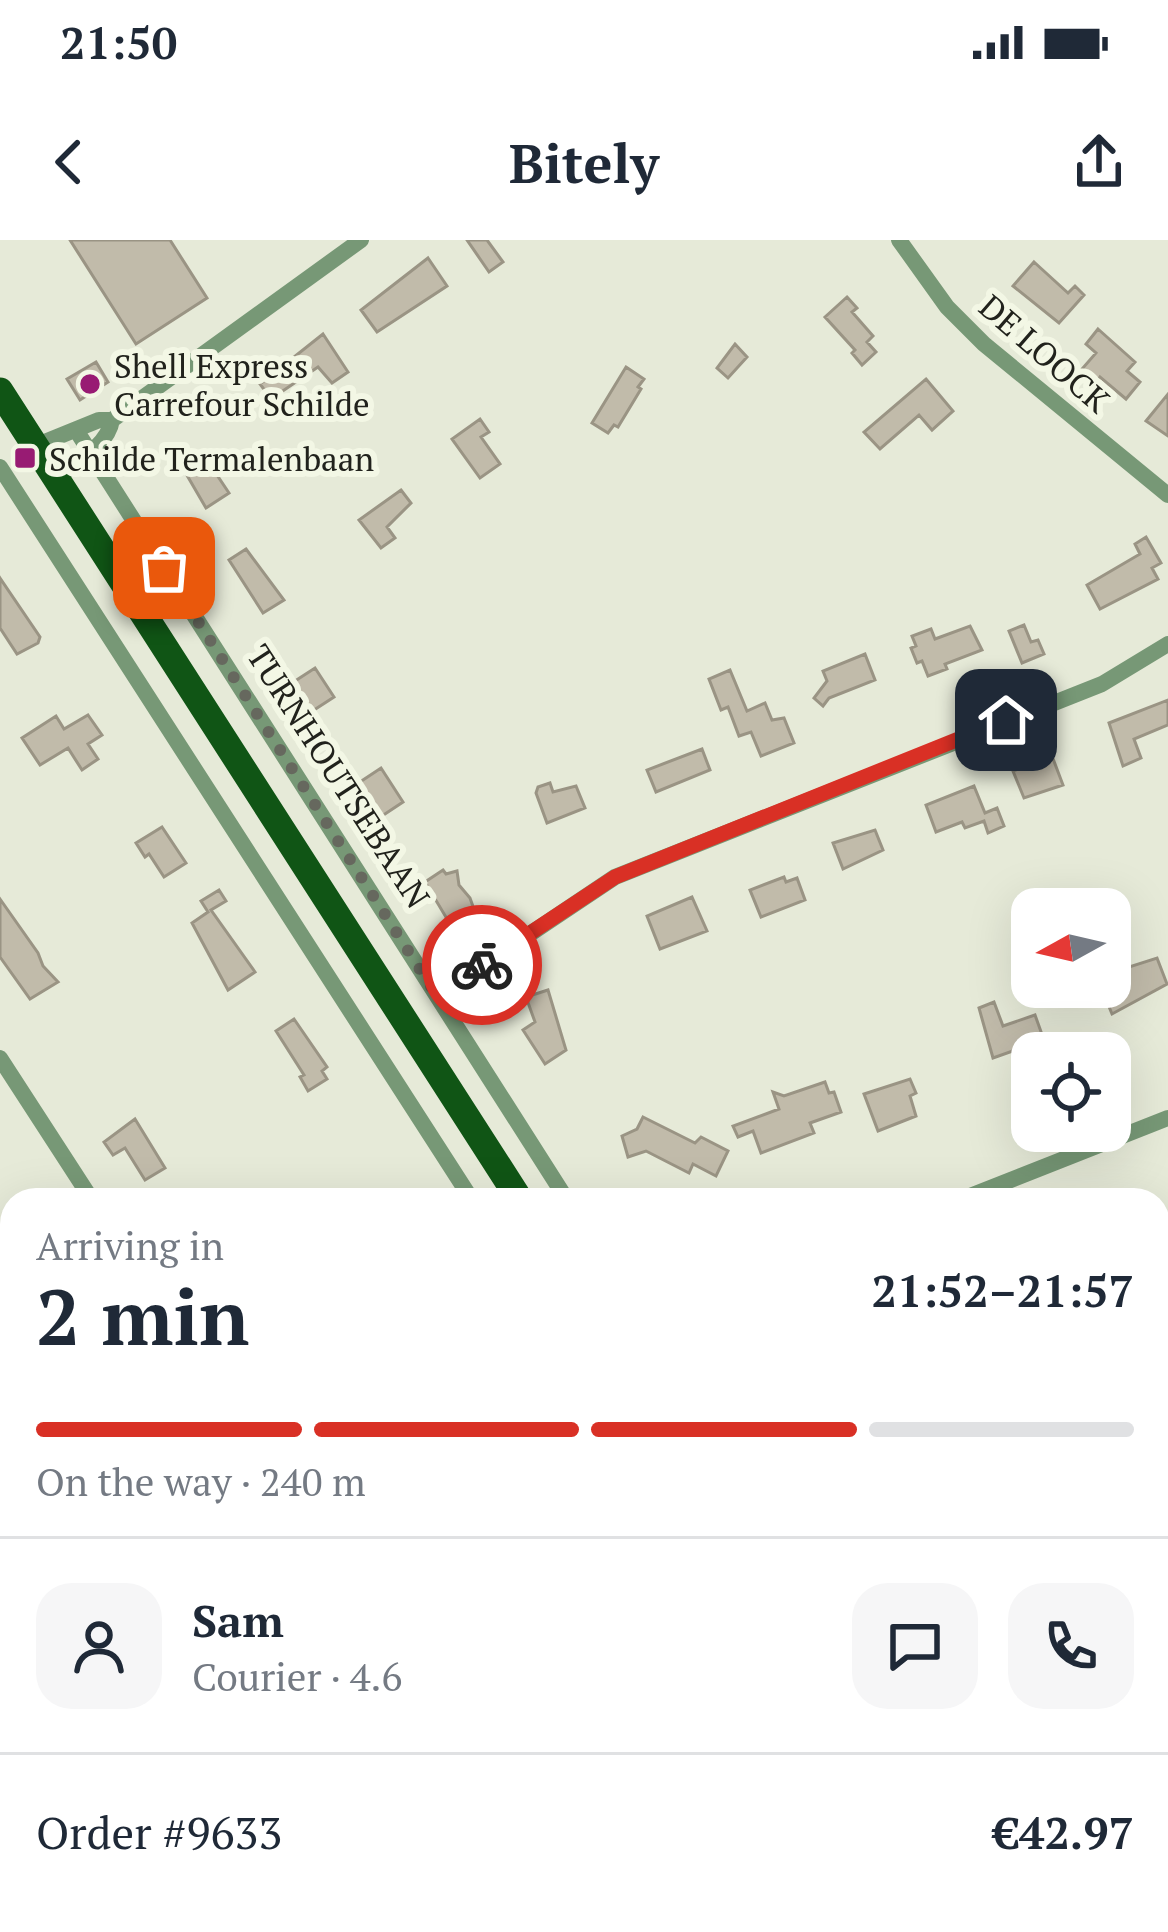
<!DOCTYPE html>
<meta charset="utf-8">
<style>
body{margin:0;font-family:"PT Serif",serif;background:#f6f6f7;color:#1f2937;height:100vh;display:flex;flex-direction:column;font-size:45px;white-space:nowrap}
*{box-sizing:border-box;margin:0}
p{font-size:39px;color:#747a83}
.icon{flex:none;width:66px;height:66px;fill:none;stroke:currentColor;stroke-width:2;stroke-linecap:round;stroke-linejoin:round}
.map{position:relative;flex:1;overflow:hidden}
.sheet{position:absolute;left:0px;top:948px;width:1170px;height:744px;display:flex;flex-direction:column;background:#fff;border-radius:36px 36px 0 0;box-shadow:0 12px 48px #0002}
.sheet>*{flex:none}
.needle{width:78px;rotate:262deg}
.fabs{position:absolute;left:1011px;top:648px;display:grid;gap:24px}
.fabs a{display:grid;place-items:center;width:120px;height:120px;border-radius:24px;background:#fff;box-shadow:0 12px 48px #0002;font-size:60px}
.pin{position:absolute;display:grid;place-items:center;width:102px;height:102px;color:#fff;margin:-51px;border-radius:24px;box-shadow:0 6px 18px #0006}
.courier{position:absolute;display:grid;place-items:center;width:120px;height:120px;margin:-60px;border:9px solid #d93025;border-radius:50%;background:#fff;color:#222;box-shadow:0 3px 15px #0007}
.head em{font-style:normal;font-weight:800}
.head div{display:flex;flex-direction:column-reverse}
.head{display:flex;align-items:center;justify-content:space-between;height:204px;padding:0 36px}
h1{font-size:78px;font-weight:800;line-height:90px}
.bar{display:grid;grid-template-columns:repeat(4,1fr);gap:18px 12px;align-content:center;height:144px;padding:0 36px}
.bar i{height:15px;border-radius:9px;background:#e0e1e3}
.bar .selected{background:#d93025}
.bar p{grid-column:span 4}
.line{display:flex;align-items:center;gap:30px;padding:0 36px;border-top:3px solid #e0e1e3}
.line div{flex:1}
.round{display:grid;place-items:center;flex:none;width:126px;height:126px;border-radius:36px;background:#f6f6f7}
.status{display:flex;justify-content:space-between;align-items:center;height:84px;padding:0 60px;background:#fff;direction:ltr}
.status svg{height:33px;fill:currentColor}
header{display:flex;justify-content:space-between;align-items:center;height:156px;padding:0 36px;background:#fff;font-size:54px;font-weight:800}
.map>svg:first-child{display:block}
.building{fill:#c1bbaa;stroke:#9a9484;stroke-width:3}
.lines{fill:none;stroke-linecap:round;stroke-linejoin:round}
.street{stroke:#779876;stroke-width:16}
.primary{stroke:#105515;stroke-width:27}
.done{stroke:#66685e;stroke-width:12;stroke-dasharray:0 21.6}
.route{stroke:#d93025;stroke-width:15}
.poi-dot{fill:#981b73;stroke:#f3f7e5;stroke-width:4.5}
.labels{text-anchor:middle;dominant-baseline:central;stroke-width:12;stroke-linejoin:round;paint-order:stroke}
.street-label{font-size:33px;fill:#21221c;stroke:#f3f7e5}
.poi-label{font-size:33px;fill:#21221c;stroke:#f3f7e5;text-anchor:start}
</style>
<div class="status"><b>21:50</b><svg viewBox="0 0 49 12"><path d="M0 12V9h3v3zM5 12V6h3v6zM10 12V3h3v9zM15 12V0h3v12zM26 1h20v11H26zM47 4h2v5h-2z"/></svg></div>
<header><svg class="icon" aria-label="back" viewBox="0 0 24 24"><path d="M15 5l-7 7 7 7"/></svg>Bitely<svg class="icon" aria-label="share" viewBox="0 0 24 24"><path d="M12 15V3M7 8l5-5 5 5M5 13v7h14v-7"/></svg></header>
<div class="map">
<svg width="1168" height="1692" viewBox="0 0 1168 1692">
<rect width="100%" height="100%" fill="#e6ead8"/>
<path class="building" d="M70,0H170L207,58L136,104Z
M467,0H487L503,22L489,32Z
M428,18L447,46L377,92L361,70Z
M1034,22L1068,53L1075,46L1084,55L1059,83L1013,46Z
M847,57L857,68L852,72L873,96L867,102L876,112L862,125L852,113L855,110L825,77Z
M1098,89L1135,122L1127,131L1140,142L1126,159L1100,137L1097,142L1082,129L1096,113L1086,104Z
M323,94L348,132L332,143L318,127L271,159L260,144Z
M735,104L747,117L728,138L717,128Z
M96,122L108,142L80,160L67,139Z
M626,127L644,139L638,147L641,149L618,187L614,185L608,193L592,183Z
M926,139L953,171L932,190L919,175L880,209L864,192Z
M1168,154V196L1146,181Z
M480,179L489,192L481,197L500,224L480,238L452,199Z
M214,215L224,231L217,235L229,253L206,268L181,225L193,218L204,216L207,220Z
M401,250L411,263L387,287L395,298L381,308L359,280Z
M1146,297L1161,323L1152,328L1158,339L1100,369L1087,345L1140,314L1135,304Z
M246,309L284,360L263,373L229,320Z
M0,338L40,397L38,403L17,414L0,388Z
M1024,385L1031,402L1038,400L1044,414L1022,423L1009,391Z
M970,386L982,410L945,424L947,429L928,436L922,421L917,423L911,408L916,406L912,396L931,389L935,399Z
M865,414L875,440L829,458L823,466L814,458L827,441L823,431Z
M315,428L334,457L311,472L292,443Z
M730,430L747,471L765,463L772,480L784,478L794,503L761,516L751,492L739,496L728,467L721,470L709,439Z
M1168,460V485L1134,499L1141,518L1123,526L1109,483Z
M88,475L102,495L88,504L98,519L82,530L68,508L40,525L22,498L56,476L64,489Z
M702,509L710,530L656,552L647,530Z
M1052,516L1063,545L1024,558L1013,531Z
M381,528L403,562L379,578L357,544Z
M550,543L553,552L576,546L585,568L547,583L536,553L538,547Z
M974,546L985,573L997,568L1004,586L988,593L984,581L965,588L962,582L936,592L926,565Z
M162,587L186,623L164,637L149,614L145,617L136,603Z
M875,590L883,610L843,629L833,603Z
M443,630L446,634L457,631L459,645L470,658L476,675L472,678L475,682L456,694L425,642Z
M784,637L786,642L797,638L805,660L761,677L750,650Z
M219,650L226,661L211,670L255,732L228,750L192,683L208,672L201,661Z
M692,657L707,691L660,709L647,676Z
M0,659L38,713L43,726L58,742L30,759L0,717Z
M1157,718L1167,744L1112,774L1101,747H1110V733Z
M548,750L566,810L545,824L523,790L535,782L526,757Z
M994,762L1003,786L1035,775L1044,800L993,818L979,768Z
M294,779L327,827L322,831L327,839L308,851L300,837L304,835L276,791Z
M910,839L916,853L910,856L916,876L878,891L864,854Z
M825,842L829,853L834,852L841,872L810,883L814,893L761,913L753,891L738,897L733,886L779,869L773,852L784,856Z
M643,877L695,903L701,897L728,911L716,936L693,924L689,933L646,911L628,917L622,896L637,889Z
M135,879L165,928L145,940L125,908L113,915L104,902Z"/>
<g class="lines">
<path class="street" d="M899,0L947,67L984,104L1168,255
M76,190L567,960
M35,206L99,180H112
M0,227L472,960
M56,238C75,223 108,206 112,180L361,0
M437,756L615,637L1102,444L1168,404
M0,818L92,960
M960,960L1168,878
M0,1337L12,1332
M1158,1468L1168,1462
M547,1680L555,1692
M932,1680L938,1692"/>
<path class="primary" d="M0,151L520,960
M986,1680L994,1692"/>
</g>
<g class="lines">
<path class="done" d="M164,328L437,756L482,725"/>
<path class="route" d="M482,725L615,637L1006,480"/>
</g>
<g class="poi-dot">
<circle cx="90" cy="144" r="12"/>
<rect x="13" y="206" width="24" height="24" rx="6"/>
</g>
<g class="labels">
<g class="street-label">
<text transform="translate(1045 113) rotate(41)">DE LOOCK</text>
<text transform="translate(339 536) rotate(57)">TURNHOUTSEBAAN</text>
</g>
<g class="poi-label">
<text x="114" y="125">Shell Express<tspan x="114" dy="38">Carrefour Schilde</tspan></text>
<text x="49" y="218">Schilde Termalenbaan</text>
</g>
</g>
</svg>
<div class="fabs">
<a><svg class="needle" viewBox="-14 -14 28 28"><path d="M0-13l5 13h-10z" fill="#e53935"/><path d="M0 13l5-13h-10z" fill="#747a83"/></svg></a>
<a><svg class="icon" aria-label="locate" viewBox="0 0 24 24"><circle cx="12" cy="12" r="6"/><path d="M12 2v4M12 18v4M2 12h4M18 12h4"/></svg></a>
</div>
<div class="pin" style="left:164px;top:328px;background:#ea580c"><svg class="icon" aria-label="bag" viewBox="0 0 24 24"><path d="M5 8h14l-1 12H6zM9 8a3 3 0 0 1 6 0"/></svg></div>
<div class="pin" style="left:1006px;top:480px;background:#1f2937"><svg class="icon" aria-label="home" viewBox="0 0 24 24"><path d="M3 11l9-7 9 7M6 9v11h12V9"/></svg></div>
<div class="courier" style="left:482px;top:725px"><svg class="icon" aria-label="bike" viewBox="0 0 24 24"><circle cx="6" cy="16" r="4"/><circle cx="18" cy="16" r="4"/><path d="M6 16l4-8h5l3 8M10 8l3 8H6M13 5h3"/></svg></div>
<section class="sheet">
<div class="head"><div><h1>2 min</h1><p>Arriving in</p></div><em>21:52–21:57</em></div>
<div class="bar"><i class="selected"></i><i class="selected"></i><i class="selected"></i><i></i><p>On the way · 240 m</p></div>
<div class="line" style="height:216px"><a class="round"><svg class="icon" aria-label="person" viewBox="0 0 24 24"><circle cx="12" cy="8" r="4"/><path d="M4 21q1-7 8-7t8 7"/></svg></a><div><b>Sam</b><p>Courier · 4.6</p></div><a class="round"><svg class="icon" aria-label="chat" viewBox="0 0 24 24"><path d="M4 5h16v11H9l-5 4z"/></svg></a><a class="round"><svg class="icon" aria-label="phone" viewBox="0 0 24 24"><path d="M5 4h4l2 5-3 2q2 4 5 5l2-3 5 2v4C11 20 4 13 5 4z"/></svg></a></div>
<div class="line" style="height:156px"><div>Order #9633</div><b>€42.97</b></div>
</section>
</div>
